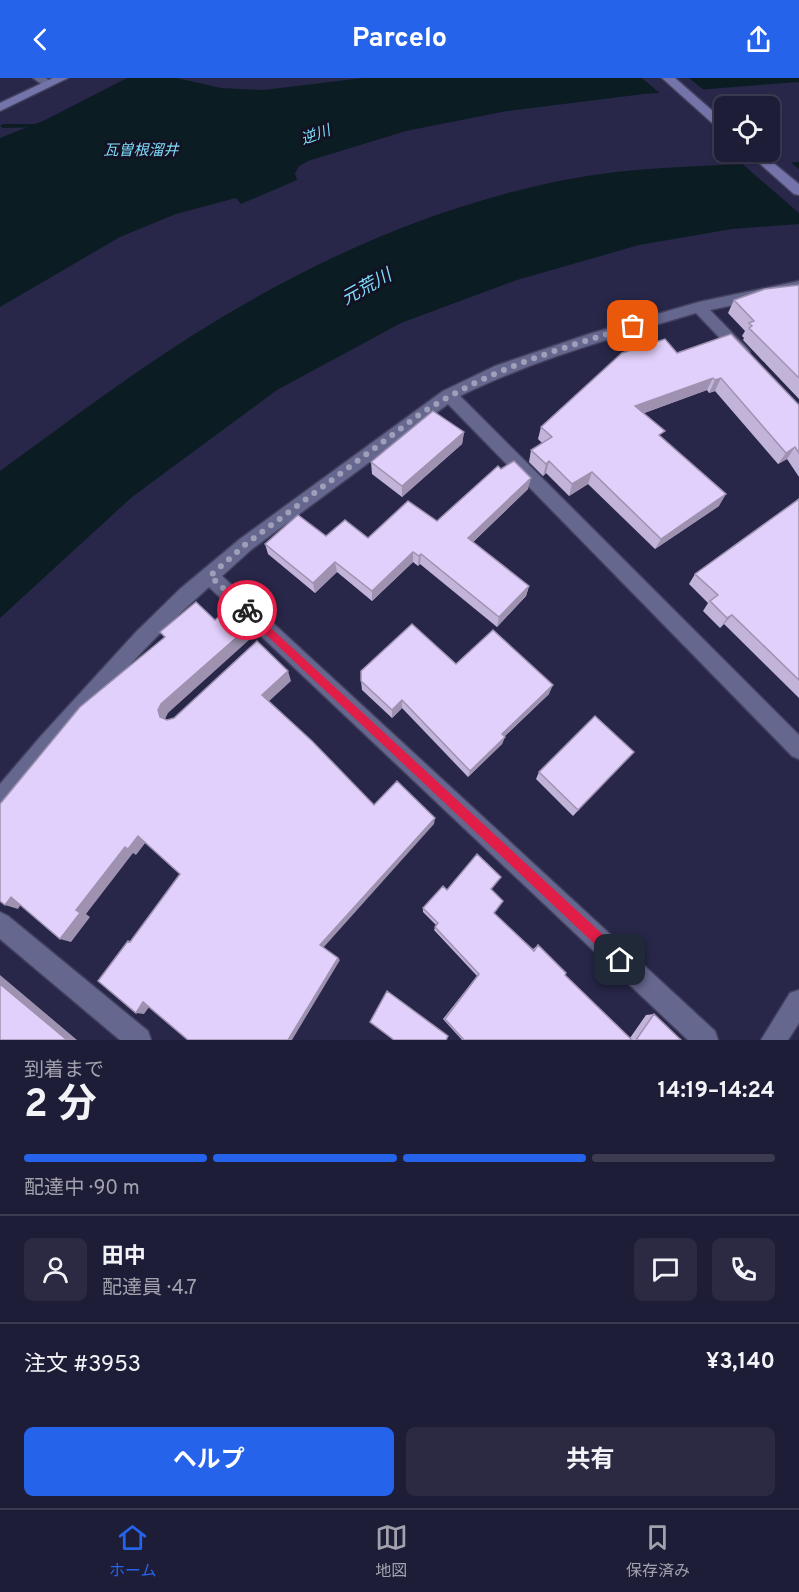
<!DOCTYPE html>
<html lang="ja">
<meta charset="utf-8">
<style>
body{margin:0;font-family:Overpass,"Noto Sans JP",sans-serif;background:#2b2a42;color:#f1f3f6;height:100vh;display:flex;flex-direction:column;font-size:22px;white-space:nowrap}
*{box-sizing:border-box;margin:0}
p{font-size:20px;color:#a1a2ad}
.icon{flex:none;width:33px;height:33px;fill:none;stroke:currentColor;stroke-width:2;stroke-linecap:round;stroke-linejoin:round}
.map{position:relative;height:962px;overflow:hidden}
.side{display:flex;flex-direction:column;background:#1e1d37;flex:1}
.side>*{flex:none}
.buttons{position:absolute;left:714px;top:18px;display:grid;gap:12px}
.buttons a{display:grid;place-items:center;width:66px;height:66px;border-radius:9px;background:#1e1d37;box-shadow:0 2px 4px #0004,0 0 0 2px #3c3b52;font-size:30px}
.pin{position:absolute;display:grid;place-items:center;width:51px;height:51px;color:#fff;margin:-26px;border-radius:12px;box-shadow:0 3px 9px #0006}
.courier{position:absolute;display:grid;place-items:center;width:60px;height:60px;margin:-30px;border:4px solid #e11d48;border-radius:50%;background:#fff;color:#222;box-shadow:0 2px 8px #0007}
.headline em{font-style:normal;font-weight:700}
.headline div{display:flex;flex-direction:column-reverse}
.headline{display:flex;align-items:center;justify-content:space-between;height:102px;padding:0 24px}
h1{font-size:39px;font-weight:700;line-height:45px}
.bar{display:grid;grid-template-columns:repeat(4,1fr);gap:9px 6px;align-content:center;height:72px;padding:0 24px}
.bar i{height:8px;border-radius:4px;background:#3c3b52}
.bar .selected{background:#2563eb}
.bar p{grid-column:span 4}
.line{display:flex;align-items:center;gap:15px;padding:0 24px;border-top:2px solid #3c3b52}
.line div{flex:1}
.round{display:grid;place-items:center;flex:none;width:63px;height:63px;border-radius:9px;background:#2b2a42}
.button{display:flex;gap:12px;margin-top:auto;padding:12px 24px}
.button a{flex:1;height:69px;border-radius:9px;background:#2563eb;color:#fff;font-size:24px;font-weight:700;line-height:69px;text-align:center}
.button a+a{background:#2b2a42;color:#f1f3f6}
header{display:flex;justify-content:space-between;align-items:center;height:78px;padding:0 24px;background:#2563eb;color:#fff;font-size:27px;font-weight:700}
.dock{display:flex;justify-content:space-around;align-items:center;height:84px;border-top:2px solid #3c3b52;background:#1e1d37;font-size:16px;color:#a1a2ad}
.dock a{display:grid;justify-items:center;gap:3px}
.dock .selected{color:#2563eb}
.map>svg:first-child{display:block}
.water{fill:#0b1d23}
.pier{fill:#282749}
.lines{fill:none;stroke-linecap:round;stroke-linejoin:round}
.stream{fill:#0b1d23;fill-rule:evenodd}
.street-casing{stroke:#43415f;stroke-width:3}
.secondary-casing{stroke:#43415f;stroke-width:3}
.street{fill:#66678f;fill-rule:evenodd}
.secondary{fill:#7474aa;fill-rule:evenodd}
.wall{fill:#c2b3d8}
.shaded-wall{fill:#9e92b0}
.building{fill:#e1d0fb;stroke:#9e92b0;stroke-width:1.5}
.route{fill:#e11d48}
.done{stroke:#9e9fb9;stroke-width:6;stroke-dasharray:0 10.8}
.labels{text-anchor:middle;dominant-baseline:central;stroke-width:6;stroke-linejoin:round;paint-order:stroke}
.far-water-label{font-size:15px;font-style:italic;fill:#7fdbfc;stroke:#121222}
.water-label{font-size:18px;font-style:italic;fill:#7fdbfc;stroke:#121222}
</style>
<header><svg class="icon" aria-label="back" viewBox="0 0 24 24"><path d="M15 5l-7 7 7 7"/></svg>Parcelo<svg class="icon" aria-label="share" viewBox="0 0 24 24"><path d="M12 15V3M7 8l5-5 5 5M5 13v7h14v-7"/></svg></header>
<div class="map">
<svg width="799" height="962" viewBox="0 0 799 962">
<rect width="100%" height="100%" fill="#282749"/>
<path class="water" d="M127,0H177L221,10L263,12L363,0H799V4L644,16L507,33L406,53L308,83L299,88L295,95L297,102L241,126L236,120L176,136L120,159L0,229V60L45,42Z
M799,84V146L732,151L639,167L517,202L401,245L277,312L132,419L0,540V393C73,340 146,284 224,238C329,175 443,126 564,102C641,87 721,88 799,84Z"/>
<path class="pier" d="M642,0H689L706,14L663,18Z
M788,82L799,91V135L740,84Z"/>
<g class="lines">
<path class="stream" d="M42,46L45,48L44,49L3,50L0,48L3,46Z"/>
<g class="street-casing">
<path id="street" d="M33,0H46L53,7L47,10Z
M799,203V213L710,232L747,270L750,274L747,278H737L696,235C616,259 535,281 460,318L799,657V681L792,678L448,326L252,471L222,498L715,953L718,962H688L209,509C134,575 70,654 8,731L0,734V706L41,658L136,554L180,511L240,461L443,313L495,288L589,256L699,224Z
M0,834L8,838L148,953L151,962H120L0,861Z
M799,912V945L788,962H761L790,915Z"/>
</g>
<g class="secondary-casing">
<path id="secondary" d="M53,0H68L0,33V25Z
M662,0H675L724,43V52H720Z
M747,74H760L799,106V117L794,116Z"/>
</g>
<use href="#street" class="street"/>
<use href="#secondary" class="secondary"/>
</g>
<path class="wall" d="M799,207V321L743,262L744,260L742,258L745,253L728,235L734,222Z
M677,275L799,327V399L787,381L778,386L715,313L709,315L707,312L644,335L662,360L719,428L655,471L588,406L569,418L546,395L543,398L529,384L531,372L542,365L538,361L541,349Z
M464,354L462,366L402,419L372,396L371,384Z
M528,411L473,464L529,508L526,518L497,549L420,486L418,488L413,484L372,523L337,494L315,515L268,476L265,466L326,458L368,460L437,443Z
M799,421V620L724,546L720,550L703,533L708,525L689,506L695,496Z
M456,586L549,616L505,658L502,666L468,699L402,630L392,640L362,612L361,603Z
M627,681L573,738L536,701L539,694Z
M501,799L491,812L494,835L533,871L538,867L565,897L630,960L646,937L654,936L681,962H462L443,941L477,898L434,852L436,847L423,834V830L447,812Z"/>
<path class="shaded-wall" d="M713,300L707,312L631,340L635,328Z
M721,300L715,313L709,315L715,302Z
M464,354L462,366L402,419V408Z
M795,369L787,381L778,386L786,375Z
M549,383L546,395L543,398L546,386Z
M592,394L588,406L569,418L572,406Z
M531,400L528,411L466,471L468,460Z
M726,416L719,428L655,471L661,461Z
M413,474V484L372,523V513Z
M421,476L420,486L418,488L419,478Z
M335,484L337,494L315,515L313,505Z
M529,508L526,518L497,549L499,539Z
M732,537L724,546L720,550L727,540Z
M245,552L249,562L168,635L165,641L160,639L158,632L161,626Z
M288,593L291,603L266,626L262,617Z
M553,607L549,616L499,663L502,656Z
M402,622V630L392,640V632Z
M505,659L502,666L468,699L470,693Z
M435,740L434,746L323,870L320,867Z
M138,758L146,764L136,777L133,775L86,836L90,839L71,864L60,861L76,832L125,769Z
M11,819L23,823L18,831L5,827Z
M338,880L340,882L292,962H288Z
M0,897L77,962H67L0,906Z
M143,924L152,925L144,936L136,935Z"/>
<path class="building" d="M799,207V300L749,250L752,248L749,245L754,243L734,222L765,211Z
M731,256L799,327V375L795,369L786,375L721,300L715,302L713,300L635,328L665,353L659,357L726,416L661,461L592,394L572,406L549,383L546,386L531,372L552,359L541,349L622,275L665,261L677,275Z
M433,333L464,354L402,408L371,384Z
M514,383L531,400L468,460L529,508L499,539L421,476L419,478L413,474L372,513L335,484L313,505L265,466L298,437L326,458L345,442L368,460L408,423L437,443L498,388L501,391Z
M799,421V602L732,537L727,540L710,523L718,517L695,496Z
M196,524L215,542L226,533L245,552L161,626L158,632L160,639L167,642L174,640L257,563L288,593L262,617L312,663L374,727L397,703L435,740L320,867L338,880L288,962H188L143,924L136,935L98,903L128,863L130,864L180,796L138,758L128,771L125,769L76,832L80,835L60,861L11,819L5,827L0,823V726L80,629L165,559L160,554Z
M412,546L456,586L493,552L553,607L502,656L505,659L470,693L402,622L392,632L361,603V593Z
M595,638L634,674L578,732L539,694Z
M477,776L501,799L491,811L503,823L494,835L534,873L538,867L566,895L565,897L632,962H464L445,941L479,896L435,849L438,845L423,830L443,808L447,812Z
M0,906L67,962H0Z
M387,913L448,958L446,962H394L370,944Z
M654,936L681,962H636Z"/>
<path class="route" d="M247,528L625,877L627,882L625,886L620,888L616,886L244,536V529Z"/>
<g class="lines">
<path class="done" d="M247,532L210,498L246,466L419,337C484,293 559,271 633,248"/>
</g>
<g class="labels">
<g class="far-water-label">
<text transform="translate(316 58) rotate(-20)">逆川</text>
<text x="141" y="73">瓦曽根溜井</text>
</g>
<g class="water-label">
<text transform="translate(367 210) rotate(-29)">元荒川</text>
</g>
</g>
</svg>
<div class="buttons">
<a><svg class="icon" aria-label="locate" viewBox="0 0 24 24"><circle cx="12" cy="12" r="6"/><path d="M12 2v4M12 18v4M2 12h4M18 12h4"/></svg></a>
</div>
<div class="pin" style="left:633px;top:248px;background:#ea580c"><svg class="icon" aria-label="bag" viewBox="0 0 24 24"><path d="M5 8h14l-1 12H6zM9 8a3 3 0 0 1 6 0"/></svg></div>
<div class="pin" style="left:620px;top:882px;background:#1f2937"><svg class="icon" aria-label="home" viewBox="0 0 24 24"><path d="M3 11l9-7 9 7M6 9v11h12V9"/></svg></div>
<div class="courier" style="left:247px;top:532px"><svg class="icon" aria-label="bike" viewBox="0 0 24 24"><circle cx="6" cy="16" r="4"/><circle cx="18" cy="16" r="4"/><path d="M6 16l4-8h5l3 8M10 8l3 8H6M13 5h3"/></svg></div>
</div>
<section class="side">
<div class="headline"><div><h1>2 分</h1><p>到着まで</p></div><em>14:19–14:24</em></div>
<div class="bar"><i class="selected"></i><i class="selected"></i><i class="selected"></i><i></i><p>配達中 · 90 m</p></div>
<div class="line" style="height:108px"><a class="round"><svg class="icon" aria-label="person" viewBox="0 0 24 24"><circle cx="12" cy="8" r="4"/><path d="M4 21q1-7 8-7t8 7"/></svg></a><div><b>田中</b><p>配達員 · 4.7</p></div><a class="round"><svg class="icon" aria-label="chat" viewBox="0 0 24 24"><path d="M4 5h16v11H9l-5 4z"/></svg></a><a class="round"><svg class="icon" aria-label="phone" viewBox="0 0 24 24"><path d="M5 4h4l2 5-3 2q2 4 5 5l2-3 5 2v4C11 20 4 13 5 4z"/></svg></a></div>
<div class="line" style="height:78px"><div>注文 #3953</div><b>¥3,140</b></div>
<div class="button"><a>ヘルプ</a><a>共有</a></div>
</section>
<nav class="dock">
<a class="selected"><svg class="icon" aria-label="home" viewBox="0 0 24 24"><path d="M3 11l9-7 9 7M6 9v11h12V9"/></svg>ホーム</a>
<a><svg class="icon" aria-label="map" viewBox="0 0 24 24"><path d="M3 6l6-2 6 2 6-2v14l-6 2-6-2-6 2zM9 4v14M15 6v14"/></svg>地図</a>
<a><svg class="icon" aria-label="saved" viewBox="0 0 24 24"><path d="M7 4h10v16l-5-4-5 4z"/></svg>保存済み</a>
</nav>
